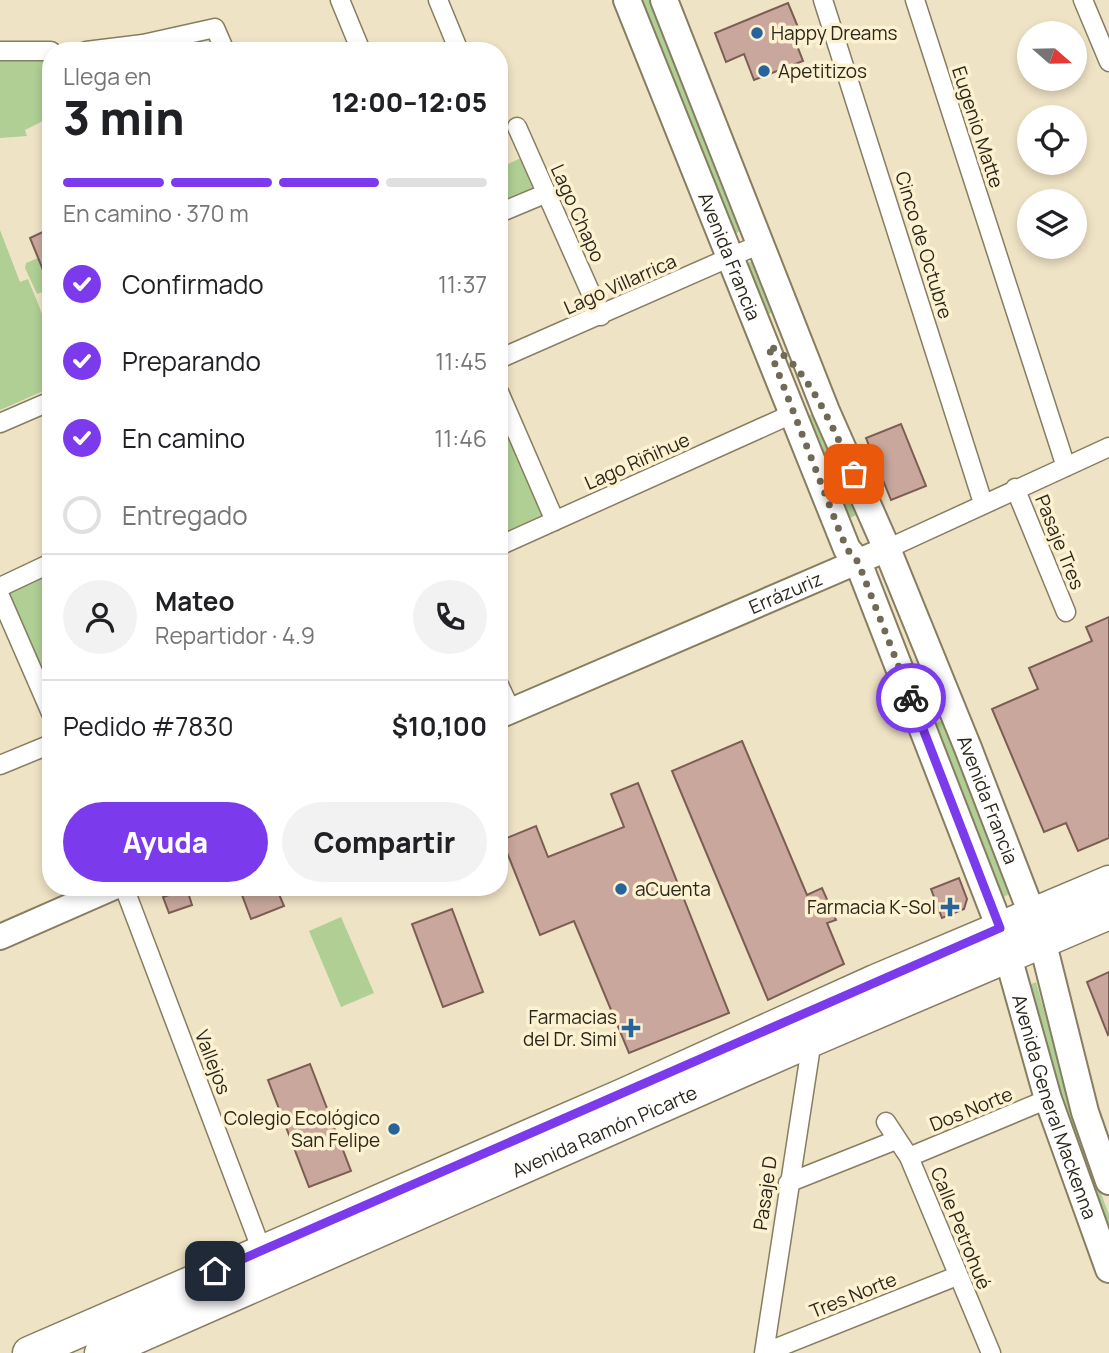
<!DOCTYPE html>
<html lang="es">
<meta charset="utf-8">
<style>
body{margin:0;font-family:Manrope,sans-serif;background:#f2f2f2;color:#202124;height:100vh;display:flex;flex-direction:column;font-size:26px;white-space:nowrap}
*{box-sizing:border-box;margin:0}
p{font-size:23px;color:#757577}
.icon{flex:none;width:38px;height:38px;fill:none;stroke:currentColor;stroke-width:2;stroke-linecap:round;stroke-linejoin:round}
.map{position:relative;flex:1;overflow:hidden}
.sheet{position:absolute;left:42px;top:42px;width:466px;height:854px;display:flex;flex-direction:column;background:#fff;border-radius:28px;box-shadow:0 4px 10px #0003}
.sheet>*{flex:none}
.needle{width:46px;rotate:110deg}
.buttons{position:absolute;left:1017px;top:21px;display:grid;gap:14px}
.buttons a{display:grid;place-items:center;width:70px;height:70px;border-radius:50%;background:#fff;box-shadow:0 4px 10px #0003;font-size:35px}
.pin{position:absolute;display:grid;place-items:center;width:60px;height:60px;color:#fff;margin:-30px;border-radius:14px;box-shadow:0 4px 10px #0006}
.courier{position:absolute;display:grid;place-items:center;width:70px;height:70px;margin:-35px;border:5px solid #7c3aed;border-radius:50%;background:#fff;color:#222;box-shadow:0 2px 9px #0007}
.summary em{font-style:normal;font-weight:800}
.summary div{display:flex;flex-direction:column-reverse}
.summary{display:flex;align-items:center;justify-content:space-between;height:119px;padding:0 21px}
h1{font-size:46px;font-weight:800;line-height:52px}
.bar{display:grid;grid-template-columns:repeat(4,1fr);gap:10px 7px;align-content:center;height:84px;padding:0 21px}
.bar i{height:9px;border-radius:5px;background:#e0e0e0}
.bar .current{background:#7c3aed}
.bar p{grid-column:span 4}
.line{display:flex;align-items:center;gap:18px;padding:0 21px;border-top:2px solid #e0e0e0}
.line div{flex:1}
.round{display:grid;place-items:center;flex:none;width:74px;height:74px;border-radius:37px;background:#f2f2f2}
ol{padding:0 21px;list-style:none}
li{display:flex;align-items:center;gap:21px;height:77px}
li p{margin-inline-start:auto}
li .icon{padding:7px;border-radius:50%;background:#7c3aed;color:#fff;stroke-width:4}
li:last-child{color:#757577}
li i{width:38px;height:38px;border:4px solid #e0e0e0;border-radius:50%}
.primary-button{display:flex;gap:14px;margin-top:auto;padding:14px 21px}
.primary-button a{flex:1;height:80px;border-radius:42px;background:#7c3aed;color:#fff;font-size:28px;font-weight:800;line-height:80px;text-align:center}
.primary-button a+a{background:#f2f2f2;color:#202124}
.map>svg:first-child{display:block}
.green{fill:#afcf94}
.building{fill:#c9a79c;stroke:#7b5d53;stroke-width:2}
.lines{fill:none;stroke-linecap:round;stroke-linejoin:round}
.street-casing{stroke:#877d61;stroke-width:21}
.secondary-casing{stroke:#877d61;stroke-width:28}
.primary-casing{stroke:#877d61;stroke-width:30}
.highway-casing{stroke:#877d61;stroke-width:35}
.street{stroke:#fff;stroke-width:18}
.secondary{stroke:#fff;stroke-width:24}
.primary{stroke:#fff;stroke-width:26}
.highway{stroke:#fff;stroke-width:32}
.done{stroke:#706956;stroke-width:7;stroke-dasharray:0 12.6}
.route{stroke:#7c3aed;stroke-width:9}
.poi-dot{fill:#27649b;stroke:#fcf1d1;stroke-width:2.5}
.labels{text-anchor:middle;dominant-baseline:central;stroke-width:7;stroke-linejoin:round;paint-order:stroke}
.poi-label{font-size:19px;fill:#2b271b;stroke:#fcf1d1;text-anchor:start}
.street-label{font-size:19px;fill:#2b271b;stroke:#fcf1d1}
</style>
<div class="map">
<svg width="1109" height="1353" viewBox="0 0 1109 1353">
<rect width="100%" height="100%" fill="#efe3c5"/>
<path class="green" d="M637,0H650L742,223V229L737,233L731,229Z
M0,56L51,58V117L25,130L27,136L0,138Z
M523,157L534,189L499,204V168Z
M0,230L20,282L28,279C42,314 61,351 48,389L0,410Z
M38,258L51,289L37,294L25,268L26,263Z
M755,260L777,311L765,315L745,264Z
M499,410L546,521L499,541Z
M817,412L860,513L850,518L807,416Z
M51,572V700L4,592Z
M944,720L1012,893L1003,897L933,724Z
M341,917L374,993L341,1007L309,931Z
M1036,982L1076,1124L1109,1215V1247L1026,986Z"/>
<path class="building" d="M788,3L800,32L793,35L803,61L754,80L744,54L726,62L715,33Z
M51,228V287H50L30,238Z
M901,424L926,486L891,500L866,438Z
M1109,617V838L1078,851L1066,823L1044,832L992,709L1038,689L1029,668L1092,641L1086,627Z
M742,741L807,895L822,888L836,920L827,923L844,964L768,1000L672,771Z
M638,783L729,1013L629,1053L574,921L540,935L502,840L536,826L548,857L624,827L611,794Z
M959,878L967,899L964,909L942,918L931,889Z
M239,887H276L284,906L251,919Z
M187,889L192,905L169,913L163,897Z
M452,909L483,992L443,1007L412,924Z
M1109,972V1034L1108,1035L1087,982Z
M310,1064L351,1171L309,1187L268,1080Z"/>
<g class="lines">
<g class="street-casing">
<path id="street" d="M340,0L361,51
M438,0L459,51
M823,0L983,503
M915,0L1066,467
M1083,0L1109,62
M0,51H51
M86,51L143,44L215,28L225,51
M517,127L601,316
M499,213L547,193
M499,359L758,245
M499,392L555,521
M0,423L51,401
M1015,488L1066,612
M499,546L792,414
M887,549L1109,447
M0,587L51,563
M0,596L51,713
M499,685L511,711
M0,765L51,744
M124,887L262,1251
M886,1122L909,1157L991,1353
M909,1157L1048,1099
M788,1183L896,1140
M764,1353L812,1040
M764,1353L957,1276"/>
</g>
<g class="secondary-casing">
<g id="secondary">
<path id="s1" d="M499,716L887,549"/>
<path d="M0,937L114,887"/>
</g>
</g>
<g class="primary-casing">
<g id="primary">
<path id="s2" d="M627,0L847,549L858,562L1000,928L1048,1099L1109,1269"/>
<path id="s3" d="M664,0L826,411L887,549L968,748L1042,940L1085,1112L1109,1181"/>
</g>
</g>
<g class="highway-casing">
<g id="highway">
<path d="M29,1353L623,1095L875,981L1109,882"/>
<path id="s4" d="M101,1353L812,1040L1109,913"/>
</g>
</g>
<use href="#street" class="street"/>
<use href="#secondary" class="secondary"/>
<use href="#primary" class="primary"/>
<use href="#highway" class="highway"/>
</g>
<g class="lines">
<path class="done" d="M854,474C838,439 805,358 768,346L839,530L847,549L858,562L911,698"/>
<path class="route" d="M215,1271L1000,928L911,698"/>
</g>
<g class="poi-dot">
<circle cx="757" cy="33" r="7"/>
<circle cx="764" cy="71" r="7"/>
<circle cx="621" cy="889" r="7"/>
<path d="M946.5 896.5h7v7h7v7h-7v7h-7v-7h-7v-7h7z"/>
<path d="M627.5 1017.5h7v7h7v7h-7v7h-7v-7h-7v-7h7z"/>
<circle cx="394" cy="1129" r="7"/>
</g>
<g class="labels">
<g class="poi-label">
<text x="771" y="33">Happy Dreams</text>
<text x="778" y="71">Apetitizos</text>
<text x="635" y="889">aCuenta</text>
<text x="936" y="907" text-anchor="end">Farmacia K-Sol</text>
<text x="617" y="1017" text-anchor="end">Farmacias<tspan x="617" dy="22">del Dr. Simi</tspan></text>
<text x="380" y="1118" text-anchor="end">Colegio Ecológico<tspan x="380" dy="22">San Felipe</tspan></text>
</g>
<g class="street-label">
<text transform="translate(978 127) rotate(72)">Eugenio Matte</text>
<text transform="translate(578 213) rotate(66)">Lago Chapo</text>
<text transform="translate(924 245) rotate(73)">Cinco de Octubre</text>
<text stroke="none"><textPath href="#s2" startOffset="276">Avenida Francia</textPath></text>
<text transform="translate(620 284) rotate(-24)">Lago Villarrica</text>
<text transform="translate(637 461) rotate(-24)">Lago Riñihue</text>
<text transform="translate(1060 542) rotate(68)">Pasaje Tres</text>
<text stroke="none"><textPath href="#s1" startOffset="312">Errázuriz</textPath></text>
<text stroke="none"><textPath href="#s3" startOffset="863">Avenida Francia</textPath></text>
<text transform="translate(213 1062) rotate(69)">Vallejos</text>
<text stroke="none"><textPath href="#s2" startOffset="1188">Avenida General Mackenna</textPath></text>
<text transform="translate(971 1109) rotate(-22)">Dos Norte</text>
<text stroke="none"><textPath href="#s4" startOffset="550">Avenida Ramón Picarte</textPath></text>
<text transform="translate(765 1193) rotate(-82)">Pasaje D</text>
<text transform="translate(961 1228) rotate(68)">Calle Petrohué</text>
<text transform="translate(853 1295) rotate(-22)">Tres Norte</text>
</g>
</g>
</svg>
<div class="buttons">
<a><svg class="needle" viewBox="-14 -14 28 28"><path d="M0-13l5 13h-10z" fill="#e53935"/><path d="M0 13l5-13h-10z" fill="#757577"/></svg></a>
<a><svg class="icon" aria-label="locate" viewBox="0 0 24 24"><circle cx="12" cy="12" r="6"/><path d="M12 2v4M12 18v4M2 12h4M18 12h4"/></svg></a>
<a><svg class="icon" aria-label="layers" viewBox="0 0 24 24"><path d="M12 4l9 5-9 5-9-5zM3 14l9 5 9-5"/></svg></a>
</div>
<div class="pin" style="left:854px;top:474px;background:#ea580c"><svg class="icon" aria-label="bag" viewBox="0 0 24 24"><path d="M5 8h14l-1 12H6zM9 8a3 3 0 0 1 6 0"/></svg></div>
<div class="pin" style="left:215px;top:1271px;background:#1f2937"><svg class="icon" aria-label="home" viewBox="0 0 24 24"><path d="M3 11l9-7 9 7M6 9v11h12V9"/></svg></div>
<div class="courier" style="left:911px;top:698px"><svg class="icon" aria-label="bike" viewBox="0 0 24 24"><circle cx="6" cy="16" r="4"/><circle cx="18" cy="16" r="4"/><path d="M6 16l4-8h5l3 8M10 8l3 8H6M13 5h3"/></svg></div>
<section class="sheet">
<div class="summary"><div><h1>3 min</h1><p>Llega en</p></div><em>12:00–12:05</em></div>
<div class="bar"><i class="current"></i><i class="current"></i><i class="current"></i><i></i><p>En camino · 370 m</p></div>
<ol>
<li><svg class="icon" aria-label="check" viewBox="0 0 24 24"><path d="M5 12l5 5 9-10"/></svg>Confirmado<p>11:37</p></li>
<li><svg class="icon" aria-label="check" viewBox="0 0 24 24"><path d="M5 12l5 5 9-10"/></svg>Preparando<p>11:45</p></li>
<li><svg class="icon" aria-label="check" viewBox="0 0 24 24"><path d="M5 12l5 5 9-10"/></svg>En camino<p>11:46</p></li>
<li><i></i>Entregado</li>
</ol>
<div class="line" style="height:126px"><a class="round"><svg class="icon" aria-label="person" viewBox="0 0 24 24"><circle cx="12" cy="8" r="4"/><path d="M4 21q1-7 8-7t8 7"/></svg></a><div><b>Mateo</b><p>Repartidor · 4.9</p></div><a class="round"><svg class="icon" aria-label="phone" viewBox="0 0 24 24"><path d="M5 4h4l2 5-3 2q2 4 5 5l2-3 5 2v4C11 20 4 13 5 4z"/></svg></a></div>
<div class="line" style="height:91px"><div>Pedido #7830</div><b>$10,100</b></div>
<div class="primary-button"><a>Ayuda</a><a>Compartir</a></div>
</section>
</div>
